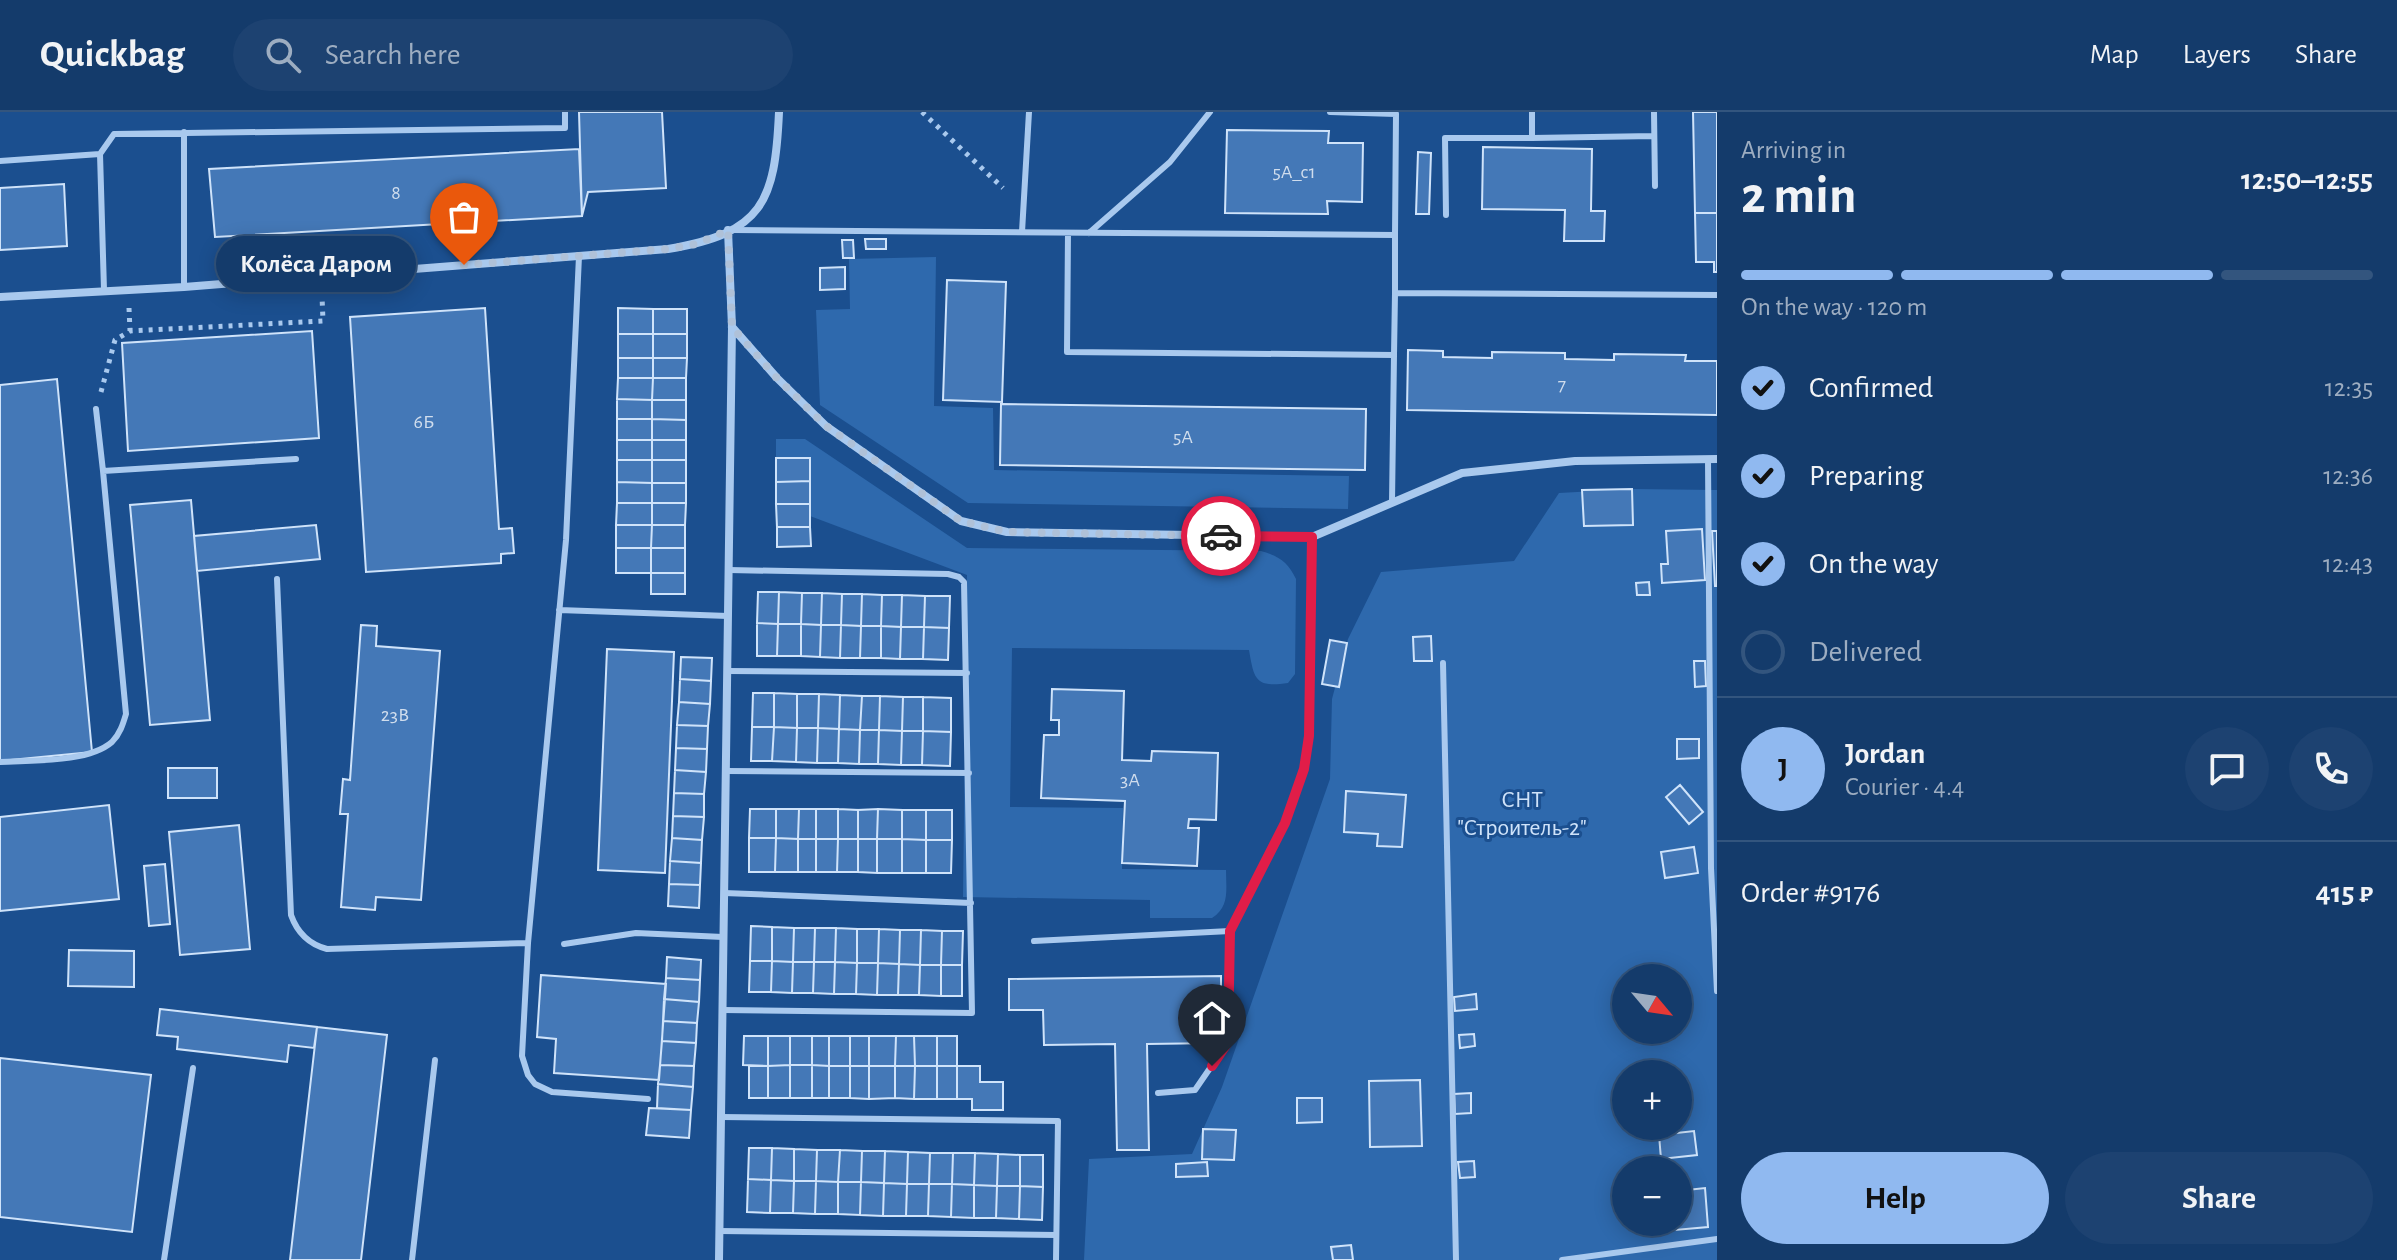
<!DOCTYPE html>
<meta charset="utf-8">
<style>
body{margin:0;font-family:"Alegreya Sans",sans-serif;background:#1d4271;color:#f1f3f6;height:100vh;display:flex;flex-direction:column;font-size:30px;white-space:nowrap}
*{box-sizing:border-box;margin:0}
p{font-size:26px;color:#9dadc1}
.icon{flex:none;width:44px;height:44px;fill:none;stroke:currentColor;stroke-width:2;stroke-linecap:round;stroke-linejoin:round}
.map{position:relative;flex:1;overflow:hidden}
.drawer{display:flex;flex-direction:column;background:#143b6b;width:680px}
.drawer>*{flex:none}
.needle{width:52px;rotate:119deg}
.tools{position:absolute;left:1612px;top:852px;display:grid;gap:16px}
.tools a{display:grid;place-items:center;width:80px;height:80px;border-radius:50%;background:#143b6b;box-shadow:0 4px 20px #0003,0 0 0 2px #33557e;font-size:40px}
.pin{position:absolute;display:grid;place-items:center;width:68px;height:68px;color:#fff;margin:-82px -34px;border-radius:50% 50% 50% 0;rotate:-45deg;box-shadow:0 0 8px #0007}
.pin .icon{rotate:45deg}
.courier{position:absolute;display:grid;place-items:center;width:80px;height:80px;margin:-40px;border:6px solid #e11d48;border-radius:50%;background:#fff;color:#222;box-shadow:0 2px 10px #0007}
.bubble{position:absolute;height:56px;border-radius:28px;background:#143b6b;box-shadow:0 4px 20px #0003,0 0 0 2px #33557e;font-size:26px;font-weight:600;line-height:56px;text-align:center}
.head em{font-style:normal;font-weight:600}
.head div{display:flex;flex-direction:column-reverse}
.head{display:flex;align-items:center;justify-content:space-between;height:136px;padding:0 24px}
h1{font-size:52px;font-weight:600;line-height:60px}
.bar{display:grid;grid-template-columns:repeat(4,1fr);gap:12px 8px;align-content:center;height:96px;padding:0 24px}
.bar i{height:10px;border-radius:6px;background:#33557e}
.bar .on{background:#90b9f0}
.bar p{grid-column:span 4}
.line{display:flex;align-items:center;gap:20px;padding:0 24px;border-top:2px solid #33557e}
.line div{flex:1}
.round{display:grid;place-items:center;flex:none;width:84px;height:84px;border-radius:42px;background:#1d4271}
ol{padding:0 24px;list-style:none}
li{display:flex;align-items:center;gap:24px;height:88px}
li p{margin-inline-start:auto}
li .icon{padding:8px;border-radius:50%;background:#90b9f0;color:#111;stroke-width:4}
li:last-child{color:#9dadc1}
li i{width:44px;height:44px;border:4px solid #33557e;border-radius:50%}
.cta{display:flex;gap:16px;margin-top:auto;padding:16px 24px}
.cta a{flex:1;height:92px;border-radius:48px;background:#90b9f0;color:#111;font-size:32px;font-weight:600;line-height:92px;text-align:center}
.cta a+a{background:#1d4271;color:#f1f3f6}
header{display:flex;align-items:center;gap:48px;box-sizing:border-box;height:112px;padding:0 40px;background:#143b6b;border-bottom:2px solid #33557e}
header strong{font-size:38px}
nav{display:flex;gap:44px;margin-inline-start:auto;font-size:28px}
.search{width:560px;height:72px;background:#1d4271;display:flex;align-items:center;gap:20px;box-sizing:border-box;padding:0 28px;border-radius:44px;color:#9dadc1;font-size:30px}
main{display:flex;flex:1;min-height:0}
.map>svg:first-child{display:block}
.green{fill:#2e69ad;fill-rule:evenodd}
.building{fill:#4478b7;stroke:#cfe3fa;stroke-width:2}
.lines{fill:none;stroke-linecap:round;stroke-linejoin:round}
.path{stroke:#a9c9ee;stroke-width:5;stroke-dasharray:4 6;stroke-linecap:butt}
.service{stroke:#a9c9ee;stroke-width:6}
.minor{stroke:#a9c9ee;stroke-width:8}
.done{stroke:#afc1d8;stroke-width:8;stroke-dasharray:0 14.4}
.route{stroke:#e11d48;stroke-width:10}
.labels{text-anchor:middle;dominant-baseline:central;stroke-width:6;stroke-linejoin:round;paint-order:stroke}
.number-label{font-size:20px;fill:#d0dded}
.park-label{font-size:24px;fill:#cfe3fa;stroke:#1b4f8f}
</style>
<header>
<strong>Quickbag</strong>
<div class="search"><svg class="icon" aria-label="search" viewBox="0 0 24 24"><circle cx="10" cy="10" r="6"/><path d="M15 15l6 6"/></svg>Search here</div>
<nav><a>Map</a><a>Layers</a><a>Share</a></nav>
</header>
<main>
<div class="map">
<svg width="1717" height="1148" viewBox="0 0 1717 1148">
<rect width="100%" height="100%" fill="#1b4f8f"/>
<path class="green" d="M936,145L934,294L993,296L994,358L1349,364L1348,397L968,391L820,293L816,198L850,197L849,147Z
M776,327H805L967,436L1261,439C1279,444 1288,450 1296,467L1295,562L1288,571C1255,576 1254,567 1249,538L1012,536L1010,695L1123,696L1122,757L1226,758C1226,777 1230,795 1212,806H1150V788L963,785L967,463L810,404V346H776Z
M1632,377L1717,378V1148H1084L1089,1047L1192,1042L1222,975L1330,667L1332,587L1348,527L1381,460L1514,449L1559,381ZM1626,866H1678V918H1626ZM1626,962H1678V1014H1626ZM1626,1058H1678V1110H1626Z"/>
<path class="building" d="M579,0H662L666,76L588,80L582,104Z
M1693,0H1717V101H1695Z
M1227,18L1329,19L1328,31H1363L1362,90L1327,89L1328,102L1225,101Z
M1483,35L1592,37L1591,99H1605L1604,129H1564L1565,98L1482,97Z
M579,37L582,104L215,125L209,57Z
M1418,40L1431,41L1429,102H1416Z
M64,72L67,134L0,138V76Z
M1695,101H1717V160H1714V150H1696Z
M865,127H886V137H866Z
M842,128H853L854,146H843Z
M845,155V177L820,178V156Z
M947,168L1006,170L1002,290L943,288Z
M485,196L499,417L512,416L514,441L501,442V451L366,460L350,205Z
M618,196L653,197V222H618Z
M653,197H687V222H653Z
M312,219L319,326L128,339L122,231Z
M618,222H653V246H618Z
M653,222H687V246H653Z
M1408,238L1443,239V245L1492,246V240L1565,241V247L1614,248V242L1686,243L1685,249H1717V303L1407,298Z
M618,246H653V266H618Z
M653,246H687L686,266H653Z
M618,266H653L652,288L617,287Z
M653,266H686V288H652Z
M57,267L92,640L0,649V273Z
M617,287L652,288V307H617Z
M652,288H686V308L652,307Z
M1001,292L1366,297L1365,358L1000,353Z
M617,307H652V328H617Z
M652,307L686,308V328H652Z
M617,328H652V348H617Z
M652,328H686V348H652Z
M776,346H810V369L776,370Z
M617,348H652V371L617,370Z
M652,348H686V371H652Z
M810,369V392H776V370Z
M617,370L652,371V391H617Z
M652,371H686V391H652Z
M1632,377L1633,413L1584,414L1582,378Z
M191,388L210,608L150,613L130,393Z
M617,391H652V413H616Z
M652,391H686L685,413H652Z
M776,392H810V415H777Z
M316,413L320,447L197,459L194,424Z
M616,413H652L651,436H616Z
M652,413H685V436H651Z
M777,415H810L811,434L777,435Z
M1702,417L1705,468L1662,471L1661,452H1668L1666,419Z
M1712,419H1717V474H1715Z
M616,436H651V461H616Z
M651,436H685V461H651Z
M651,461H685V482H651Z
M1649,470L1650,483H1637L1636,471Z
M758,480H779L778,512L757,511Z
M779,480L802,481L801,512H778Z
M802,481H822L821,513L801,512Z
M822,481L842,482L841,513H821Z
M842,482H862L861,514L841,513Z
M862,482L882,483L881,514H861Z
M882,483H902L901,515L881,514Z
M902,483L925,484L924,515H901Z
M925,484H950L949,516L924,515Z
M757,511L778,512L777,544H757Z
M778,512H801V544H777Z
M801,512L821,513L820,545L801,544Z
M361,513L377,514L376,534L440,539L421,788L376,785L375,798L341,795L348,702H340L343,667L350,668Z
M821,513H841L840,546L820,545Z
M841,513L861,514L860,546H840Z
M861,514H881V546H860Z
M881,514L901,515L900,547L881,546Z
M901,515H924L923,547H900Z
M924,515L949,516L948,548L923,547Z
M1431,524L1432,549H1414L1413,525Z
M1330,528L1347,531L1339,575L1322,572Z
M607,537L674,540L665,761L598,758Z
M681,545L712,546L711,569L680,567Z
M1694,549H1705L1706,574L1695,575Z
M680,567L711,569L710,592L679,590Z
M1052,577L1124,579L1122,648L1151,649L1152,639L1218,641L1216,708L1189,707L1188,716H1199L1197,754L1122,751L1125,689L1041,686L1044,623H1059V608H1051Z
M753,581H774V615H752Z
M774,581L797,582V616L774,615Z
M797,582H819L818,616H797Z
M819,582L840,583L839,617L818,616Z
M840,583L862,584L860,618L839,617Z
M862,584H880L879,618H860Z
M880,584L903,585L902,619L879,618Z
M903,585H923V619H902Z
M923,585L951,586V620L923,619Z
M679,590L710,592L708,614L677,613Z
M677,613L708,614L707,637L676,636Z
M752,615H774L772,649H751Z
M774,615L797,616L796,650L772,649Z
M797,616H818L817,651L796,650Z
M818,616L839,617L838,651H817Z
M839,617L860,618L859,652L838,651Z
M860,618H879L878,652H859Z
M879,618L902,619L901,653L878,652Z
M902,619H923L922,653H901Z
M923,619L951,620L950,654L922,653Z
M1677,627H1699V646L1677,647Z
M676,636L707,637L706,660L675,658Z
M168,656H217V686H168Z
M675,658L706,660L704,682L674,681Z
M1680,673L1703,700L1689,712L1666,685Z
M1346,679L1406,683L1402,735L1377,734L1378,722L1344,720Z
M674,681L704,682V705L673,704Z
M109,693L119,787L0,799V705Z
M750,697H776V726H749Z
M776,697H799L798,727L776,726Z
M799,697H816V727H798Z
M816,697H838V727H816Z
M838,697L858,698V727H838Z
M878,697L877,727H858V698Z
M878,697L902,698V727H877Z
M902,698H926V728L902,727Z
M926,698H952V728H926Z
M673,704L704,705L702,728L672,726Z
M239,713L250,837L180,843L169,720Z
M672,726L702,728L701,751L670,749Z
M749,726H776L775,760H749Z
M776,726L798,727V760H775Z
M798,727H816V760H798Z
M816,727H838L837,760H816Z
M838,727H858V760H837Z
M858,727H877V761L858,760Z
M877,727H902V761H877Z
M902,727L926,728V761H902Z
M926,728H952L951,761H926Z
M1694,735L1698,761L1665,766L1661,740Z
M670,749L701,751L700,773L669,772Z
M165,752L170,812L149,814L144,754Z
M669,772L700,773L699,796L668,794Z
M751,814L772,815V849H750Z
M772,815L794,816L793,850L772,849Z
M794,816H815L814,850H793Z
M815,816H836L835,850H814Z
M836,816L857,817V851L835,850Z
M857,817H879L878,851H857Z
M879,817L900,818L899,852L878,851Z
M900,818H921L920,853L899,852Z
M921,818L942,819L941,853H920Z
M942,819H963L962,853H941Z
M69,838L134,839V875L68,874Z
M667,845L701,848L700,868L666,866Z
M750,849H772L771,880H749Z
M772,849L793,850L792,881L771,880Z
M793,850H814L813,881H792Z
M814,850H835L834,882L813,881Z
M835,850L857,851L856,882H834Z
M857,851H878L877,883L856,882Z
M878,851L899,852L898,883H877Z
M899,852L920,853L919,883H898Z
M920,853H941V884L919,883Z
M941,853H962V884H941Z
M541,863L666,872L659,968L554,961L556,927L537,925Z
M1221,864V900L1216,901L1217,931L1147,932L1149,1038H1117L1115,932L1044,933L1043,898H1009V867Z
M666,866L700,868L699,890L664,887Z
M1476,882L1477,897L1455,899L1454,885Z
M664,887L699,890L697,911L663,909Z
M160,897L317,915L314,936L289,933L287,950L177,937L178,925L157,923Z
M663,909L697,911L696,931L662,929Z
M317,915L387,923L361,1148H290Z
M1474,922L1475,934L1460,936L1459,923Z
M744,924H768V954L743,953Z
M768,924H790V953L768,954Z
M790,924H812V953H790Z
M812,924H829V954L812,953Z
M829,924H850V954H829Z
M850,924H869V954H850Z
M869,924H896L895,954H869Z
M896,924H914L915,954H895Z
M914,924H937V954H915Z
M937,924H957V954H937Z
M662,929L696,931L694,954L660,953Z
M0,946L151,963L132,1120L0,1105Z
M660,953L694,954L693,975L658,972Z
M790,953H812V986H790Z
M790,953V986H768V954Z
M812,953L829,954V986H812Z
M749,954H768V986H749Z
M829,954H850V986H829Z
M850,954H869V987L850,986Z
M869,954H895V986L869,987Z
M895,954H915L914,987L895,986Z
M915,954H937V987H914Z
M937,954H957V987H937Z
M957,954H980V970H1003V998H972V987H957Z
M1420,968L1422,1034L1370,1035L1369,969Z
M658,972L693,975L691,998L657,996Z
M1471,981V1001L1455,1002L1454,982Z
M1297,986H1322V1010L1297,1011Z
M649,996L691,998L689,1026L646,1023Z
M1203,1017L1236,1018L1234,1048L1202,1047Z
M1694,1019L1697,1043L1661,1047L1659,1023Z
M749,1036H772L771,1068L748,1067Z
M772,1036L794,1037V1069L771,1068Z
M794,1037L817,1038L816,1069H794Z
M817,1038H840L838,1070L816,1069Z
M840,1038L862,1039L861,1070H838Z
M862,1039H885L884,1071L861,1070Z
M885,1039L908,1040L907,1072L884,1071Z
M908,1040L930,1041L929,1072H907Z
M930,1041H953L952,1072H929Z
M953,1041H975L974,1073L952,1072Z
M975,1041L998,1042L997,1074L974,1073Z
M998,1042L1020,1043V1074H997Z
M1020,1043H1043V1075L1020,1074Z
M1474,1049L1475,1065L1460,1066L1458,1050Z
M1207,1050L1208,1064L1176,1065V1052Z
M748,1067L771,1068L770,1101L747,1100Z
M771,1068L794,1069L793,1101H770Z
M794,1069H816L815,1102L793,1101Z
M816,1069L838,1070V1102H815Z
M838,1070H861L860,1103L838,1102Z
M861,1070L884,1071L883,1104L860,1103Z
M884,1071L907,1072L906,1104H883Z
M907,1072H929L928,1104H906Z
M929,1072H952L951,1105L928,1104Z
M952,1072L974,1073V1106L951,1105Z
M974,1073L997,1074L996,1106H974Z
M997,1074H1020L1019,1107L996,1106Z
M1020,1074L1043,1075L1042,1108L1019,1107Z
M1705,1076L1708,1115L1675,1118V1110H1678V1079Z
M1351,1133L1353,1148H1333L1331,1135Z"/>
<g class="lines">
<path class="path" d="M922,0L1003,76
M129,196L130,219
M101,280L115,228L130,219L323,209L322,184"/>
<path class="service" d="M1330,0L1396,2L1395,123
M1532,0V26L1654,24
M1654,0L1655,74
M100,42L104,178
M0,49L100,42L114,22L565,16V0
M1446,103L1445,26H1532
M732,118L1395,123V181L1717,183
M1022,120L1029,0
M1068,121L1067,240L1394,243L1395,181
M1089,121L1170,50L1210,0
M184,175V20
M96,297L103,359
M1708,347L1711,756L1717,879
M1392,390L1394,243
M277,467L291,803C297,820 308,832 327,837L528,831L566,428L579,144
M559,498L728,504
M1443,551L1456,1148
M727,559L967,561
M0,650C31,648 88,651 112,630C120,622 123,612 126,602L103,359L296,347
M726,659L969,661
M724,781L971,791
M1034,829L1230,819L1285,711L1304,657L1309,624L1312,425
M528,831L522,944L528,963L535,972L552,980L648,987
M564,832L636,821L723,825
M723,898L972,901L964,470L959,465L948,462L729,458
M1158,981L1195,978L1228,930L1230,819
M721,1005L1058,1009L1056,1148
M719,1119L1056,1123
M164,1148L193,956
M412,1148L435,948
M1562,1148L1717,1127"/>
<path class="minor" d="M0,185L184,175L668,137C763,121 775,90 779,0
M732,215L777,266L826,314L961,409L1007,420L1312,425L1462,361L1575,349L1717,347
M719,1148L732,215L728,118"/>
</g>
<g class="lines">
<path class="done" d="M464,153L668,137L697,132L728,118L732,215L777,266L826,314L961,409L1007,420L1221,424"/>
<path class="route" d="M1212,954L1228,930L1230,819L1285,711L1304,657L1309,624L1312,425L1221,424"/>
</g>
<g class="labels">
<g class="number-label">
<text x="1294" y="60">5А_с1</text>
<text x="396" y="81">8</text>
<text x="1562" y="273">7</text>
<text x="424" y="310">6Б</text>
<text x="1183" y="325">5А</text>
<text x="395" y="603">23В</text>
<text x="1130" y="668">3А</text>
</g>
<g class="park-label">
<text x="1522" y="688">СНТ<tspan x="1522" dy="28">"Строитель-2"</tspan></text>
</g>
</g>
</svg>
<div class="tools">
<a><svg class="needle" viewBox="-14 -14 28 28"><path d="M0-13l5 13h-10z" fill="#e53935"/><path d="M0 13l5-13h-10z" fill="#9dadc1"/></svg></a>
<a>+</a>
<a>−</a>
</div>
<div class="pin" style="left:464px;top:153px;background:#ea580c"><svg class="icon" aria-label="bag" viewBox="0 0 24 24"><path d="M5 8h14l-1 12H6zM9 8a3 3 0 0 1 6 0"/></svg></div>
<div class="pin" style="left:1212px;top:954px;background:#1f2937"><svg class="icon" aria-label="home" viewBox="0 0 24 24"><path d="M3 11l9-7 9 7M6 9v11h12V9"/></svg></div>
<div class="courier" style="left:1221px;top:424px"><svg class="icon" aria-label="car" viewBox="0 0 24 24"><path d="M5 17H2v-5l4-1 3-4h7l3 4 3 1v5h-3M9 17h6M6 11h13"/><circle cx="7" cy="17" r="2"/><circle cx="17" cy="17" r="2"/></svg></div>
<div class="bubble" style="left:216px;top:124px;width:200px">Колёса Даром</div>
</div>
<section class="drawer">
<div class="head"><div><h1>2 min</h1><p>Arriving in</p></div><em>12:50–12:55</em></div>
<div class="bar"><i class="on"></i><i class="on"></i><i class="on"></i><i></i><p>On the way · 120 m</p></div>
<ol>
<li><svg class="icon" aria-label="check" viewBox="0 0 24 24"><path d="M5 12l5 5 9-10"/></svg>Confirmed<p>12:35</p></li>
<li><svg class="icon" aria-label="check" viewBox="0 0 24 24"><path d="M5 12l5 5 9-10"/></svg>Preparing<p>12:36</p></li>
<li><svg class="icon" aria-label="check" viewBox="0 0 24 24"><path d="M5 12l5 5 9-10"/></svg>On the way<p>12:43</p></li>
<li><i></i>Delivered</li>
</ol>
<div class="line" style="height:144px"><b class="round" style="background:#90b9f0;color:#111">J</b><div><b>Jordan</b><p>Courier · 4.4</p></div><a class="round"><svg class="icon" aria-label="chat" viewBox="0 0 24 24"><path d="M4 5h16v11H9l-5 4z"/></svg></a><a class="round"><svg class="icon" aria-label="phone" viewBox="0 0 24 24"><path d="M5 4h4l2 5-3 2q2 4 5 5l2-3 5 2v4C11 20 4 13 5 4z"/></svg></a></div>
<div class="line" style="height:104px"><div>Order #9176</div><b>415 ₽</b></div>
<div class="cta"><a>Help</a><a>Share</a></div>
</section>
</main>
